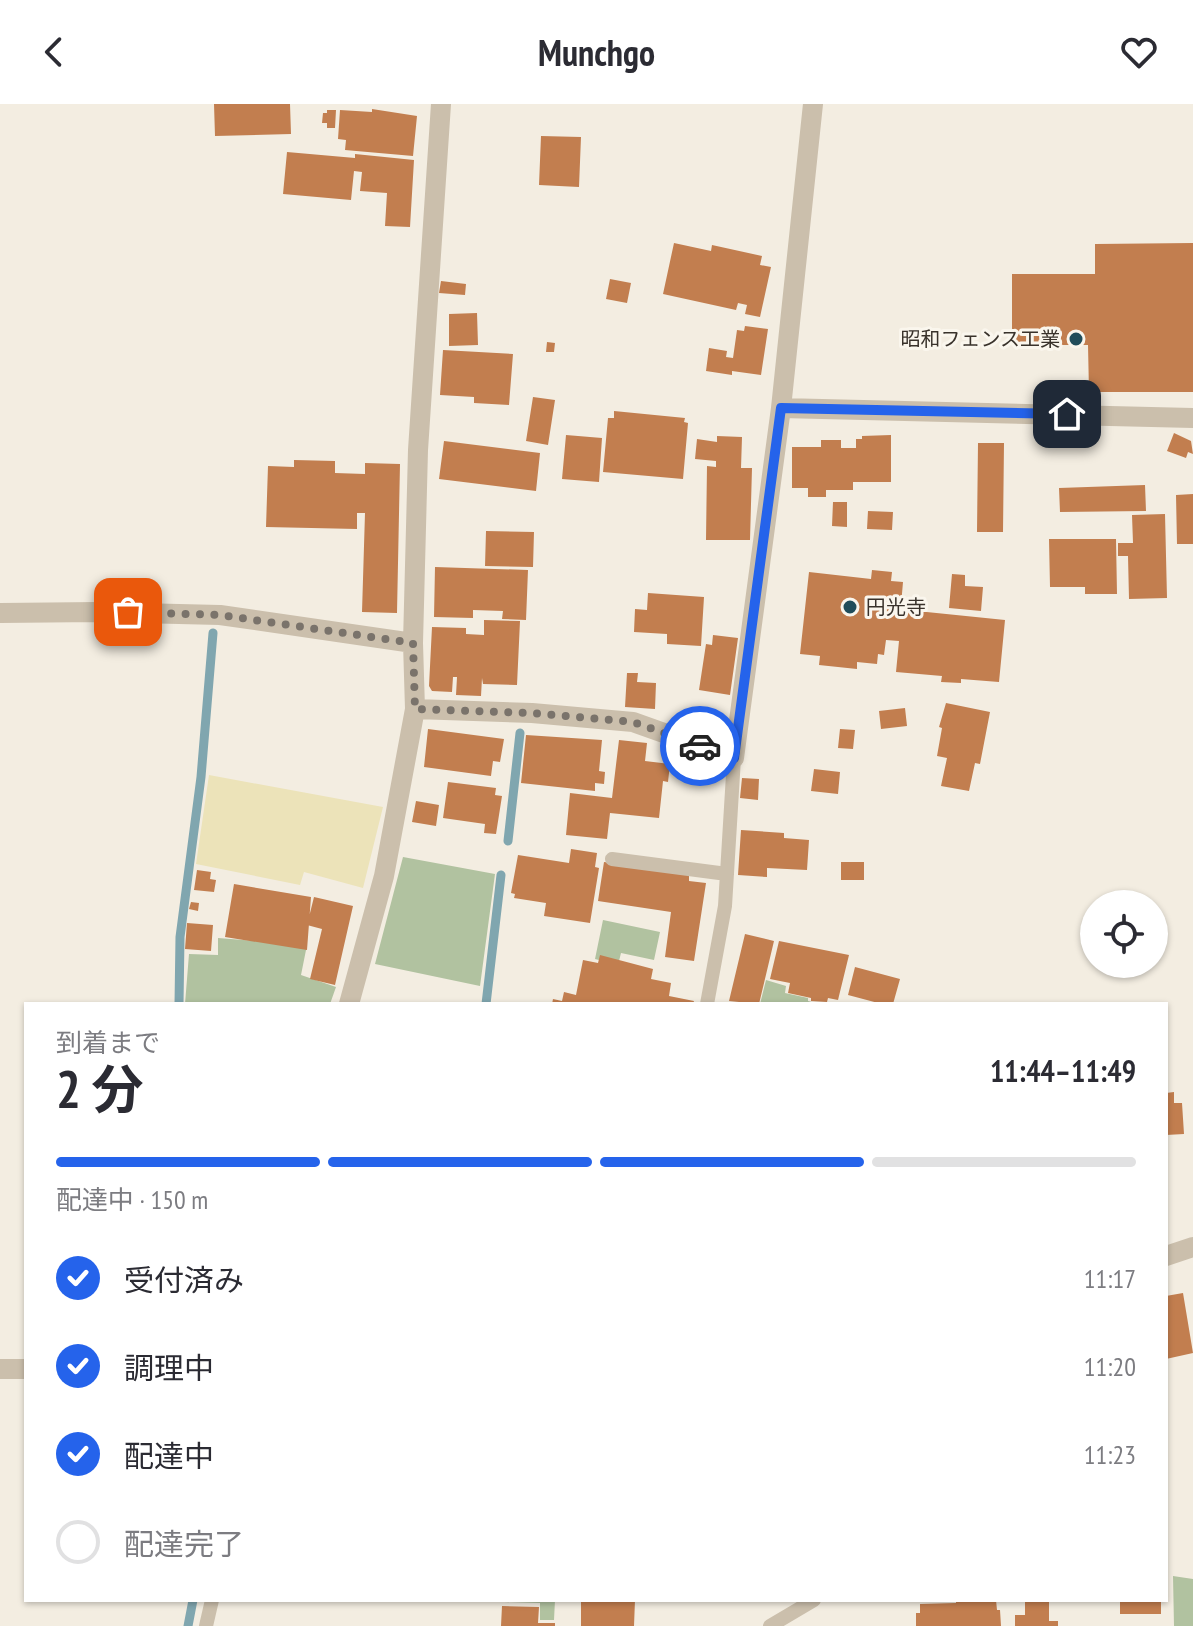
<!DOCTYPE html>
<html lang="ja">
<meta charset="utf-8">
<style>
body{margin:0;font-family:"PT Sans Narrow","Noto Sans JP",sans-serif;background:#f2f2f3;color:#2b2b33;height:100vh;display:flex;flex-direction:column;font-size:30px;white-space:nowrap}
*{box-sizing:border-box;margin:0}
p{font-size:26px;color:#7c7c81}
.icon{flex:none;width:44px;height:44px;fill:none;stroke:currentColor;stroke-width:2;stroke-linecap:round;stroke-linejoin:round}
.map{position:relative;flex:1;overflow:hidden}
.panel{position:absolute;left:24px;top:898px;width:1144px;height:600px;display:flex;flex-direction:column;background:#fff;border-radius:0px;box-shadow:0 2px 6px #0004}
.panel>*{flex:none}
.buttons{position:absolute;left:1080px;top:786px;display:grid;gap:16px}
.buttons a{display:grid;place-items:center;width:88px;height:88px;border-radius:50%;background:#fff;box-shadow:0 2px 6px #0004;font-size:40px}
.pin{position:absolute;display:grid;place-items:center;width:68px;height:68px;color:#fff;margin:-34px;border-radius:16px;box-shadow:0 4px 12px #0006}
.courier{position:absolute;display:grid;place-items:center;width:80px;height:80px;margin:-40px;border:6px solid #2563eb;border-radius:50%;background:#fff;color:#222;box-shadow:0 2px 10px #0007}
.headline em{font-style:normal;font-weight:700}
.headline div{display:flex;flex-direction:column-reverse}
.headline{display:flex;align-items:center;justify-content:space-between;height:136px;padding:0 32px}
h1{font-size:52px;font-weight:700;line-height:60px}
.bar{display:grid;grid-template-columns:repeat(4,1fr);gap:12px 8px;align-content:center;height:96px;padding:0 32px}
.bar i{height:10px;border-radius:6px;background:#e1e1e2}
.bar .current{background:#2563eb}
.bar p{grid-column:span 4}
ol{padding:0 32px;list-style:none}
li{display:flex;align-items:center;gap:24px;height:88px}
li p{margin-inline-start:auto}
li .icon{padding:8px;border-radius:50%;background:#2563eb;color:#fff;stroke-width:4}
li:last-child{color:#7c7c81}
li i{width:44px;height:44px;border:4px solid #e1e1e2;border-radius:50%}
header{display:flex;justify-content:space-between;align-items:center;height:104px;padding:0 32px;background:#fff;font-size:36px;font-weight:700}
.map>svg:first-child{display:block}
.green{fill:#b1c2a0}
.sand{fill:#ece3b9}
.lines{fill:none;stroke-linecap:round;stroke-linejoin:round}
.stream{stroke:#80a6af;stroke-width:9}
.building{fill:#c27e4f}
.lane{stroke:#cbbfac;stroke-width:14}
.street{stroke:#cbbfac;stroke-width:20}
.done{stroke:#7a736b;stroke-width:8;stroke-dasharray:0 14.4}
.route{stroke:#2563eb;stroke-width:10}
.poi-dot{fill:#214d5a;stroke:#faf6ed;stroke-width:3}
.labels{text-anchor:middle;dominant-baseline:central;stroke-width:6;stroke-linejoin:round;paint-order:stroke}
.poi-label{font-size:20px;fill:#39322b;stroke:#faf6ed;text-anchor:end}
</style>
<header><svg class="icon" aria-label="back" viewBox="0 0 24 24"><path d="M15 5l-7 7 7 7"/></svg>Munchgo<svg class="icon" aria-label="heart" viewBox="0 0 24 24"><path d="M12 20l-8-8c-3-5 5-10 8-4 3-6 11-1 8 4z"/></svg></header>
<div class="map">
<svg width="1193" height="1522" viewBox="0 0 1193 1522">
<rect width="100%" height="100%" fill="#f3ede1"/>
<path class="green" d="M403,753L495,770L480,882L375,860Z
M603,816L660,828L654,856L621,849L618,861L595,855Z
M218,834L307,841L301,871L336,883L330,900H185L189,850L218,851Z
M766,876L786,882L785,889L808,894V897L819,900H760Z
M1173,1472L1193,1475V1522H1174Z
M505,1496H555L554,1516H540V1499L504,1498Z"/>
<path class="sand" d="M209,671L383,703L363,784L304,768L300,781L196,760Z"/>
<g class="lines">
<path class="stream" d="M508,737L520,629
M179,900L180,833L201,673L213,529
M486,900L501,771
M188,1522L193,1496"/>
</g>
<path class="building" d="M214,0H290L291,30L215,32Z
M372,5L417,12L413,52L345,46L346,36L338,35L340,6L372,8Z
M327,6H336L335,24H327V19H322L323,9H327Z
M541,32L581,33L579,83L539,81Z
M287,48L355,54V50L414,56L410,123L385,122L387,89L360,87L362,68L354,67L351,96L283,90Z
M674,139L711,147L712,141L762,152L760,161L771,163L760,213L745,210L747,201L738,199L736,206L663,190Z
M1193,139V288H1089L1088,241H1012V170H1095V140Z
M610,175L631,179L627,199L606,195Z
M441,177L466,180L465,191L439,189Z
M477,209L478,241L449,242V210Z
M745,222L768,225L761,271L732,267V271L706,267L709,244L727,247L726,253L733,254L737,226L744,227Z
M547,238L555,239L554,248H546Z
M443,246L513,250L509,301L474,299V293L440,291Z
M533,293L555,296L548,341L526,337Z
M614,307L685,314L684,318L688,319L683,375L603,368L608,314H614Z
M1174,329L1191,337L1193,350L1188,348L1186,354L1167,347Z
M566,331L602,334L599,378L562,375Z
M891,331V378H853V386H826V393H808V384H792V343H821V336H841V344H856V335H862V332Z
M717,332L742,333L741,364H752L750,436H706L707,362L716,363V357L695,355L697,335L717,338Z
M444,337L540,349L536,387L439,375Z
M978,339H1004L1003,428H977Z
M294,356L335,357V369L365,370V359L400,360L397,509L362,508L365,409H357V425L266,423L268,362L294,363Z
M1145,381L1146,407L1060,408L1059,384Z
M1193,390V440H1177L1176,391Z
M833,398H847V423L832,422Z
M868,407L893,408L892,426L867,425Z
M1165,410L1167,494L1129,495L1128,452H1118V439H1133L1132,411Z
M486,427L534,428L533,463L485,462Z
M1049,435H1116L1117,490H1085V483H1050Z
M435,463L528,466L526,516L502,515L503,507L473,506V514L434,513Z
M872,466L892,468L891,477L903,478L900,513L906,514L907,506L1005,516L999,578L961,575V579L941,578L942,572L896,568L899,537L886,536L884,551L878,550L877,560L857,558V565L819,561L820,552L800,550L809,468L871,475Z
M952,470L965,471V482L983,483L981,507L949,504Z
M648,489L704,493L701,542L667,540V530L634,528L635,505L647,506Z
M484,516L520,517L517,581L483,580L482,574L481,592L456,591L457,573H453L452,588L432,587L429,582L432,523L466,524V530L484,531Z
M713,531L738,534L730,591L699,586L706,540L712,541Z
M627,569H638L637,578L656,579L655,605L625,603Z
M946,599L990,608L980,660L975,659L969,687L941,682L947,654L937,652L942,624L939,623Z
M905,604L907,622L881,625L879,607Z
M428,625L504,635L500,658L493,657L491,672L424,663Z
M840,625L855,626L853,645L838,644Z
M526,631L602,636L599,667L605,668L604,680L595,679V687L521,679Z
M619,636L647,639L645,657L670,660L668,678L663,677L659,714L610,709L607,735L566,731L570,689L612,694Z
M814,665L840,668L838,690L811,687Z
M742,674L759,675L758,696L740,694Z
M448,678L496,684L495,691L502,692L496,730L484,729L485,720L443,714Z
M416,697L439,701L436,722L412,718Z
M741,726L784,729V734L809,736L807,766L767,764V773L738,771Z
M571,745L597,749L595,763L599,764L590,819L544,812L546,799L514,794L515,790L511,789L518,751L569,759Z
M604,758L689,769V777L706,779L694,857L665,853L671,808L598,797Z
M841,758H864V776H841Z
M197,766L211,768L210,775L216,776L214,788L194,786Z
M234,780L311,793L307,846L225,833Z
M314,793L353,802L335,881L310,875L322,825L307,821Z
M191,798L199,799L198,807L189,805Z
M187,819L213,821L211,847L185,845Z
M745,830L774,837L759,900L729,897Z
M779,837L849,851L838,896L828,894L827,898L811,897V894L788,889L790,879L770,875Z
M600,851L653,865L651,875L671,879L669,892L694,897L693,900H552L553,895L562,897L564,888L576,891L583,856L598,859Z
M855,863L900,875L893,900H882L848,891Z
M1174,988V999H1182L1184,1030L1166,1031V989Z
M1183,1189L1193,1249L1166,1255V1192Z
M581,1496H635L634,1522H581Z
M956,1496H996L997,1506H1000L1001,1522H916V1509H920V1500L956,1499Z
M1025,1496H1049V1517H1058V1522H1015V1511H1025Z
M1120,1496H1161V1510H1120Z
M502,1502L539,1503L538,1519H555V1522H501Z"/>
<g class="lines">
<path class="lane" d="M612,755L727,770
M707,900L725,802L734,654
M206,1522L212,1496
M770,1522L814,1496"/>
<path class="street" d="M781,304L1193,314
M0,509L97,508L220,511L413,539
M415,605L532,609L633,618L734,654L781,304L813,0
M349,900L384,772L415,605L413,539L418,346L441,0
M1166,1152L1193,1143
M0,1265H26"/>
</g>
<g class="lines">
<path class="done" d="M128,508L220,511L413,539L415,605L532,609L633,618L700,642"/>
<path class="route" d="M700,642L734,654L781,304L1067,310"/>
</g>
<g class="poi-dot">
<circle cx="1076" cy="235" r="8"/>
<circle cx="850" cy="503" r="8"/>
</g>
<g class="labels">
<g class="poi-label">
<text x="1060" y="235">昭和フェンス工業</text>
<text x="866" y="503" text-anchor="start">円光寺</text>
</g>
</g>
</svg>
<div class="buttons">
<a><svg class="icon" aria-label="locate" viewBox="0 0 24 24"><circle cx="12" cy="12" r="6"/><path d="M12 2v4M12 18v4M2 12h4M18 12h4"/></svg></a>
</div>
<div class="pin" style="left:128px;top:508px;background:#ea580c"><svg class="icon" aria-label="bag" viewBox="0 0 24 24"><path d="M5 8h14l-1 12H6zM9 8a3 3 0 0 1 6 0"/></svg></div>
<div class="pin" style="left:1067px;top:310px;background:#1f2937"><svg class="icon" aria-label="home" viewBox="0 0 24 24"><path d="M3 11l9-7 9 7M6 9v11h12V9"/></svg></div>
<div class="courier" style="left:700px;top:642px"><svg class="icon" aria-label="car" viewBox="0 0 24 24"><path d="M5 17H2v-5l4-1 3-4h7l3 4 3 1v5h-3M9 17h6M6 11h13"/><circle cx="7" cy="17" r="2"/><circle cx="17" cy="17" r="2"/></svg></div>
<section class="panel">
<div class="headline"><div><h1>2 分</h1><p>到着まで</p></div><em>11:44–11:49</em></div>
<div class="bar"><i class="current"></i><i class="current"></i><i class="current"></i><i></i><p>配達中 · 150 m</p></div>
<ol>
<li><svg class="icon" aria-label="check" viewBox="0 0 24 24"><path d="M5 12l5 5 9-10"/></svg>受付済み<p>11:17</p></li>
<li><svg class="icon" aria-label="check" viewBox="0 0 24 24"><path d="M5 12l5 5 9-10"/></svg>調理中<p>11:20</p></li>
<li><svg class="icon" aria-label="check" viewBox="0 0 24 24"><path d="M5 12l5 5 9-10"/></svg>配達中<p>11:23</p></li>
<li><i></i>配達完了</li>
</ol>
</section>
</div>
